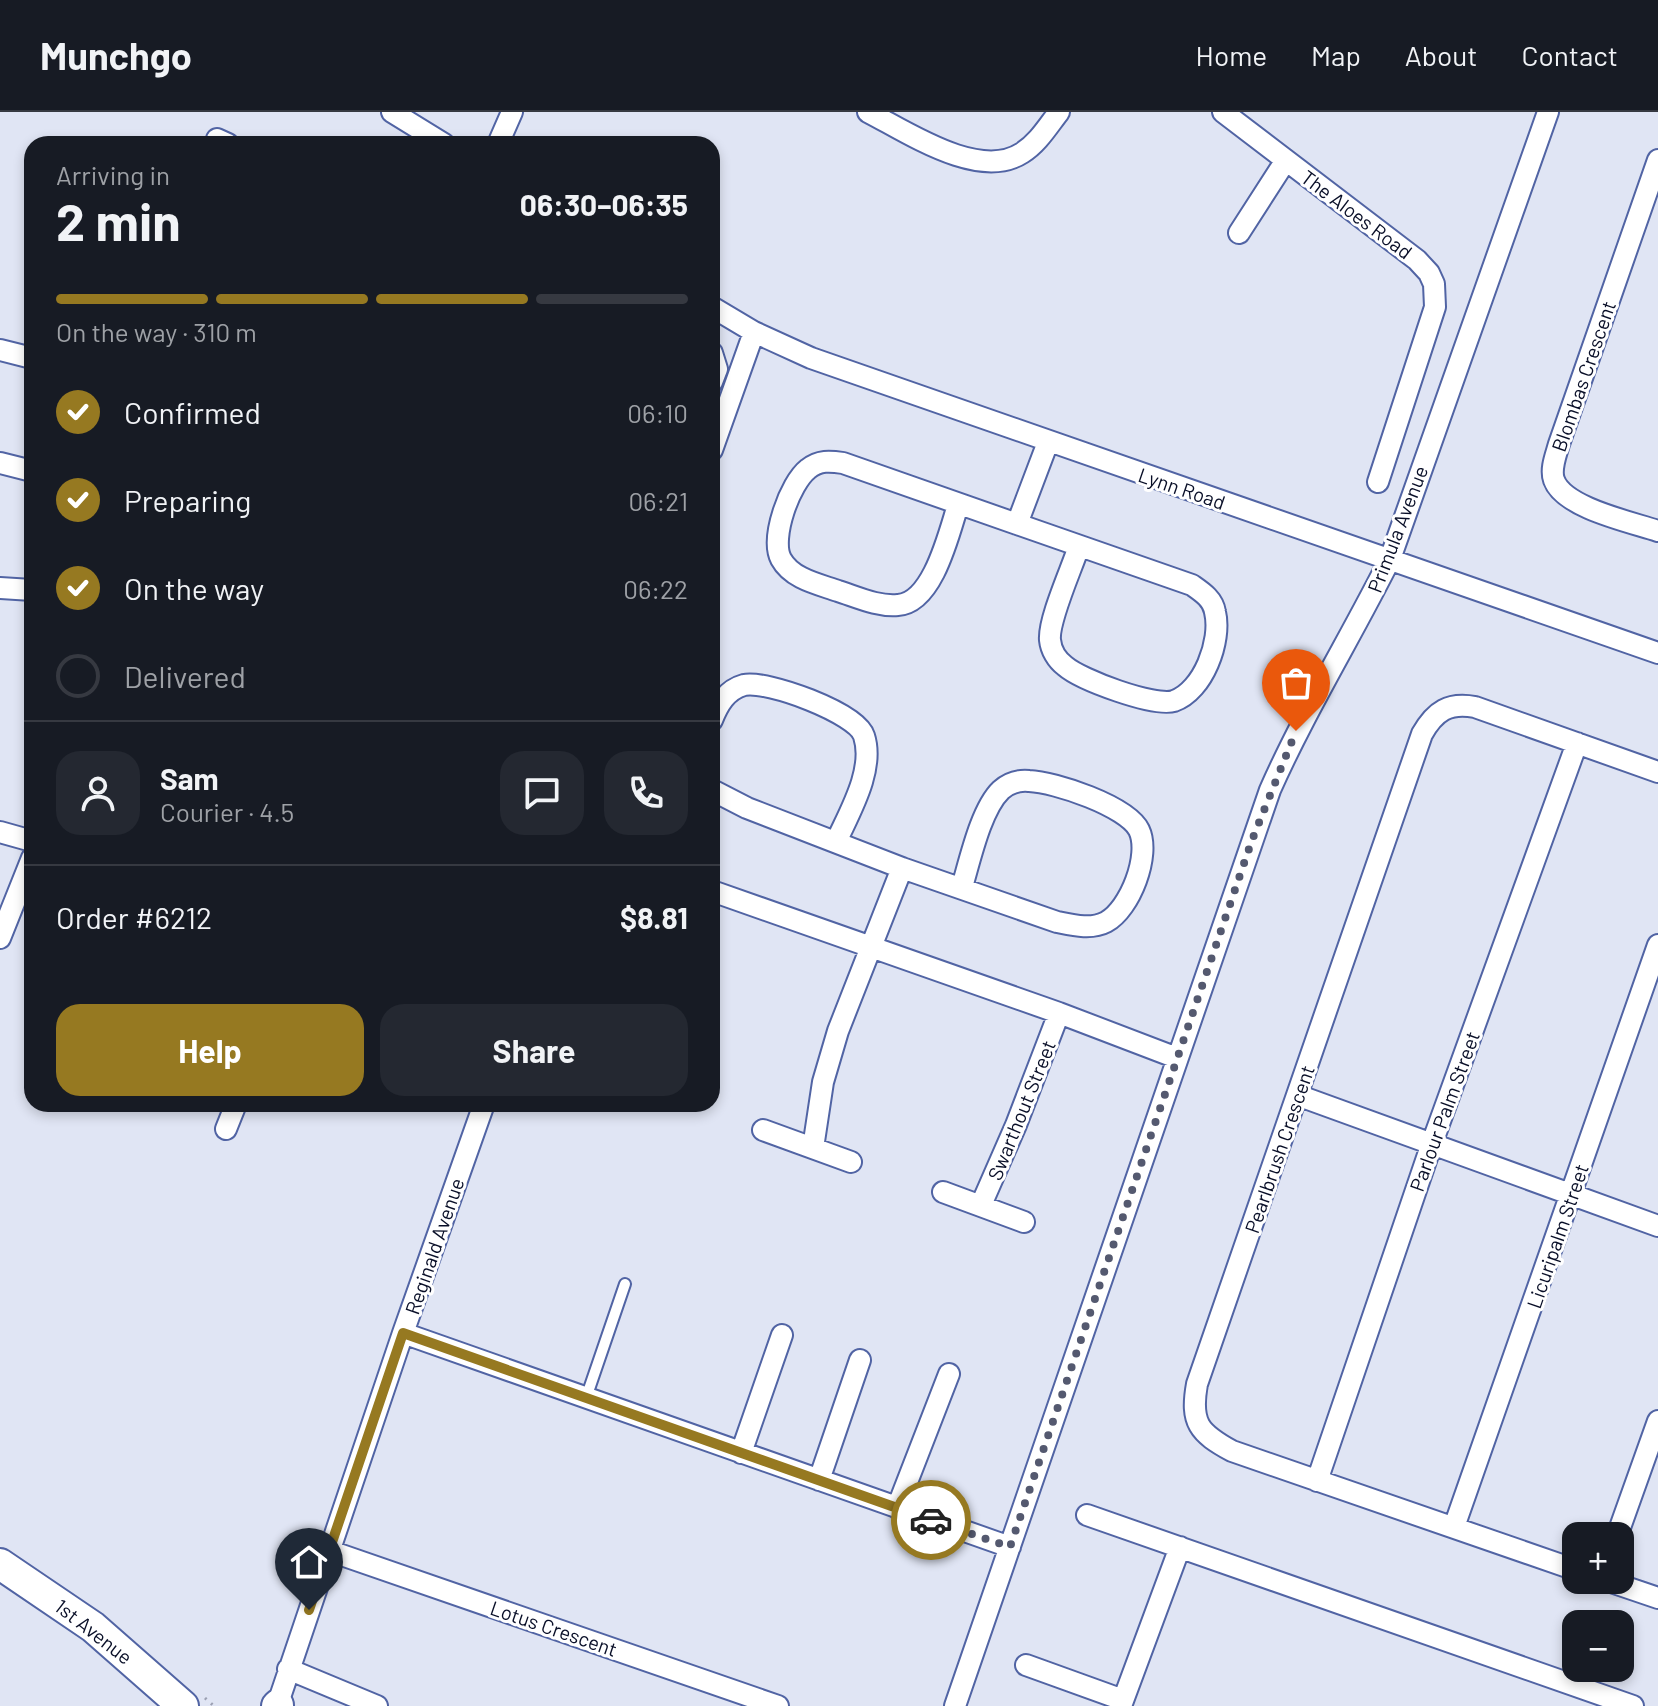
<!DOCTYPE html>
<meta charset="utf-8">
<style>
body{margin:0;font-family:Barlow,sans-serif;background:#242831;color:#f1f3f6;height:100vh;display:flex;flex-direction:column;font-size:30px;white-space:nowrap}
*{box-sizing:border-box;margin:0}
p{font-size:26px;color:#9ea1a6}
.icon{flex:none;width:44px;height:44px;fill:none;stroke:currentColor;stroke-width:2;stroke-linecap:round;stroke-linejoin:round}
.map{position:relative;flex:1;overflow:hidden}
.sheet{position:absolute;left:24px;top:24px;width:696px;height:976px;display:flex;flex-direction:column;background:#171b24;border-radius:24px;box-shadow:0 4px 12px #0003}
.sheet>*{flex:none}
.controls{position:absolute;left:1562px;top:1410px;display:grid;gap:16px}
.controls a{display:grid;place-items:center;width:72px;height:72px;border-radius:16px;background:#171b24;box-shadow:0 4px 12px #0003;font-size:40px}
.pin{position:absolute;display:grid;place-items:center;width:68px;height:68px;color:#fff;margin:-82px -34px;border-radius:50% 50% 50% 0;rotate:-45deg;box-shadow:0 0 8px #0007}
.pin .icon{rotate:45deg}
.courier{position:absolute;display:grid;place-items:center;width:80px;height:80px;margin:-40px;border:6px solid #967921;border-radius:50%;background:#fff;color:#222;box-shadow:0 2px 10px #0007}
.overview em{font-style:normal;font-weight:700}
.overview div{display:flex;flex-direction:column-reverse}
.overview{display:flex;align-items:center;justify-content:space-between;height:136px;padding:0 32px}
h1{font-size:52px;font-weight:700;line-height:60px}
.bar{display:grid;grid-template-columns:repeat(4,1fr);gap:12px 8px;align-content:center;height:96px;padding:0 32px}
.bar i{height:10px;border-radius:6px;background:#363941}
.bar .on{background:#967921}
.bar p{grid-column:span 4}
.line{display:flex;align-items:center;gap:20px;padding:0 32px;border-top:2px solid #363941}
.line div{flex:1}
.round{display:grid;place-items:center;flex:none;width:84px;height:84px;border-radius:24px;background:#242831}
ol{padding:0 32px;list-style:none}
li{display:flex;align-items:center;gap:24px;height:88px}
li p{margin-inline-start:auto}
li .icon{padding:8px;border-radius:50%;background:#967921;color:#fff;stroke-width:4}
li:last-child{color:#9ea1a6}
li i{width:44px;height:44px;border:4px solid #363941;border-radius:50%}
.action{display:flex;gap:16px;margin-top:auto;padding:16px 32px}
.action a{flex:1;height:92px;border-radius:24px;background:#967921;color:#fff;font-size:32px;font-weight:700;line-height:92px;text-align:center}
.action a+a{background:#242831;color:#f1f3f6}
header{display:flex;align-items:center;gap:48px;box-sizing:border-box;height:112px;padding:0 40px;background:#171b24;border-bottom:2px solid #363941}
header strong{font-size:38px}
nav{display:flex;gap:44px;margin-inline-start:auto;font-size:28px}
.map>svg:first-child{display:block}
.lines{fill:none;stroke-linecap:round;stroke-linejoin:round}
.lane-casing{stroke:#5164a4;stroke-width:14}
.street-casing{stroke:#5164a4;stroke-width:24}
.secondary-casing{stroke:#5164a4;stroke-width:34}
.path{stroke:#9ca1b3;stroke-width:3;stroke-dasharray:2 6;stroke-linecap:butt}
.lane{stroke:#fff;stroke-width:10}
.street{stroke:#fff;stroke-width:20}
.secondary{stroke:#fff;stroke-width:30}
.done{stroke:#54596f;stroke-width:8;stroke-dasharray:0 14.4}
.route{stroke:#967921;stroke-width:10}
.labels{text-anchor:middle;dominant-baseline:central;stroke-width:6;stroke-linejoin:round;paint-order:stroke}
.street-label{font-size:20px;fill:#080e27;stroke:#fff}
</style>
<header>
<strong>Munchgo</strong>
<nav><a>Home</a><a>Map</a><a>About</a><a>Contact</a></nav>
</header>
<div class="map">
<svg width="1658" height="1594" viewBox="0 0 1658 1594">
<rect width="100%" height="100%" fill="#e0e5f4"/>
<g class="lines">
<g class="lane-casing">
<path id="lane" d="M586,1286L625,1172"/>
</g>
<g class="street-casing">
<path id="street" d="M392,0L444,32
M868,0C907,20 979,69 1022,41C1038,31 1048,14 1059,0
M1223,0L1417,148L1429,161L1434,172L1435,195L1378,370
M217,27L228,32
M498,32L512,0
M1658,48L1559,332C1556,343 1550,357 1554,368C1564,396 1631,410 1658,419
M1239,121L1286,48
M712,195L754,220L811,246L1658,541
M0,238L32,246
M712,241L717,257L712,270
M1048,330L1017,412L1192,473C1202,480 1213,487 1215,500C1222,529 1203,579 1174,589C1154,595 1081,568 1065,554C1057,548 1051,538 1050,528C1048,508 1072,456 1079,434
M712,338L754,220
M0,351L32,359
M958,393C949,421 933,491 898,493C878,495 857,485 838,479C818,472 792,467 781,447C770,426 790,371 808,357C819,348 830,349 843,351L1017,412
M0,476L32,478
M712,608C718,593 726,578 744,573C767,568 857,601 864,624C875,658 849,701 836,730
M712,678L747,696L902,756
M0,720L32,729
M712,779L1059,901L1177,946
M0,826L32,746
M1297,983L1658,1114
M226,1017L236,992
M763,1018L851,1050
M813,1036L823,970L838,919L902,756L1057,810C1072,813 1091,818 1106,810C1130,797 1151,743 1139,718C1127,694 1055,670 1029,669C1019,668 1009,671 1001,678C981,697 970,748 962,775
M943,1080L1024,1110
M981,1093L1016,1013L1059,901
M403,1221L1010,1435
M741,1341L782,1223
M819,1368L860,1248
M1317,1369L1431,1034L1577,631
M897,1396L949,1262
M1087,1403L1633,1594
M1454,1415L1658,833
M1617,1424L1658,1309
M330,1439L778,1594
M1576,1458L1232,1339C1199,1321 1190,1311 1197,1272L1422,622C1435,599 1449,590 1475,595L1658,660
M1605,1468L1658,1486
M1026,1553L1123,1588
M288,1557L377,1594
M277,1594L403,1221L484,992
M955,1594L1270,678C1305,599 1351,525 1390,447L1548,0
M1121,1594L1180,1435"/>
</g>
<g class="secondary-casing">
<path id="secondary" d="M0,1452L93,1515L183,1594
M277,1594L278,1593"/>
</g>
<path class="path" d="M205,1586L214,1594"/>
<use href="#lane" class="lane"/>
<use href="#street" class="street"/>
<use href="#secondary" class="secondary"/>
</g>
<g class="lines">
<path class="done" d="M931,1408L1010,1435L1252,728L1296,619"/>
<path class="route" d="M309,1498L403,1221L931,1408"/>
</g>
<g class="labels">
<g class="street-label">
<text transform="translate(1357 102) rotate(37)">The Aloes Road</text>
<text transform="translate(1583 264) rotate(-71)">Blombas Crescent</text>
<text transform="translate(1182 376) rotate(19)">Lynn Road</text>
<text transform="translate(1397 417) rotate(-69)">Primula Avenue</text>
<text transform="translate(1021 998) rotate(-68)">Swarthout Street</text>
<text transform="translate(1444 999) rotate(-70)">Parlour Palm Street</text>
<text transform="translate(1279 1037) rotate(-71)">Pearlbrush Crescent</text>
<text transform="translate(1557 1124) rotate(-71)">Licuripalm Street</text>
<text transform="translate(434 1134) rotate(-71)">Reginald Avenue</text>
<text transform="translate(554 1516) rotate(19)">Lotus Crescent</text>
<text transform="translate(94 1519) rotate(38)">1st Avenue</text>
</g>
</g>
</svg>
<div class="controls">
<a>+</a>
<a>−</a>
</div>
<div class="pin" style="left:1296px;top:619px;background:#ea580c"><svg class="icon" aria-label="bag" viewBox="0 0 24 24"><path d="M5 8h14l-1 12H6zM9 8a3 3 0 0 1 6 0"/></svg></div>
<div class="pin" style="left:309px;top:1498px;background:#1f2937"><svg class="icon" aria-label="home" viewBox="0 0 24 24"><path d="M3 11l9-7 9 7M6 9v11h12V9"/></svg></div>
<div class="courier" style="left:931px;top:1408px"><svg class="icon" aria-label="car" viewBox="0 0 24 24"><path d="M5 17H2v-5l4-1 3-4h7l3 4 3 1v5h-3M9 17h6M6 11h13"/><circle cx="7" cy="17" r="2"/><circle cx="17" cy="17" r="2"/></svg></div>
<section class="sheet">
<div class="overview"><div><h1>2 min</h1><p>Arriving in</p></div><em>06:30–06:35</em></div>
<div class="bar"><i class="on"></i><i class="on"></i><i class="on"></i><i></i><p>On the way · 310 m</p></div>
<ol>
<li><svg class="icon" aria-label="check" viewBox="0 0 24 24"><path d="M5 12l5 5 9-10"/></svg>Confirmed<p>06:10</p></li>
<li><svg class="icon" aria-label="check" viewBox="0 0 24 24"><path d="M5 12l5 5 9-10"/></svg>Preparing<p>06:21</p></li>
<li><svg class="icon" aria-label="check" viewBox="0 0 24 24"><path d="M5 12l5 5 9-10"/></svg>On the way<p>06:22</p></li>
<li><i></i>Delivered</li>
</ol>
<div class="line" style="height:144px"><a class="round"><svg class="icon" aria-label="person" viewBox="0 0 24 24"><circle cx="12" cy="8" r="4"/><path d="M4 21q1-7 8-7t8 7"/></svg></a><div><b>Sam</b><p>Courier · 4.5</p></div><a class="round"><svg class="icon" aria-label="chat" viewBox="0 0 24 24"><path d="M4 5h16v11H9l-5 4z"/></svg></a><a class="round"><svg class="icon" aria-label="phone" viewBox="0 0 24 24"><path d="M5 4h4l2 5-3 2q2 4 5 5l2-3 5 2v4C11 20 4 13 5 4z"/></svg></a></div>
<div class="line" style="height:104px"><div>Order #6212</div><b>$8.81</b></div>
<div class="action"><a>Help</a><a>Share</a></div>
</section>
</div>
